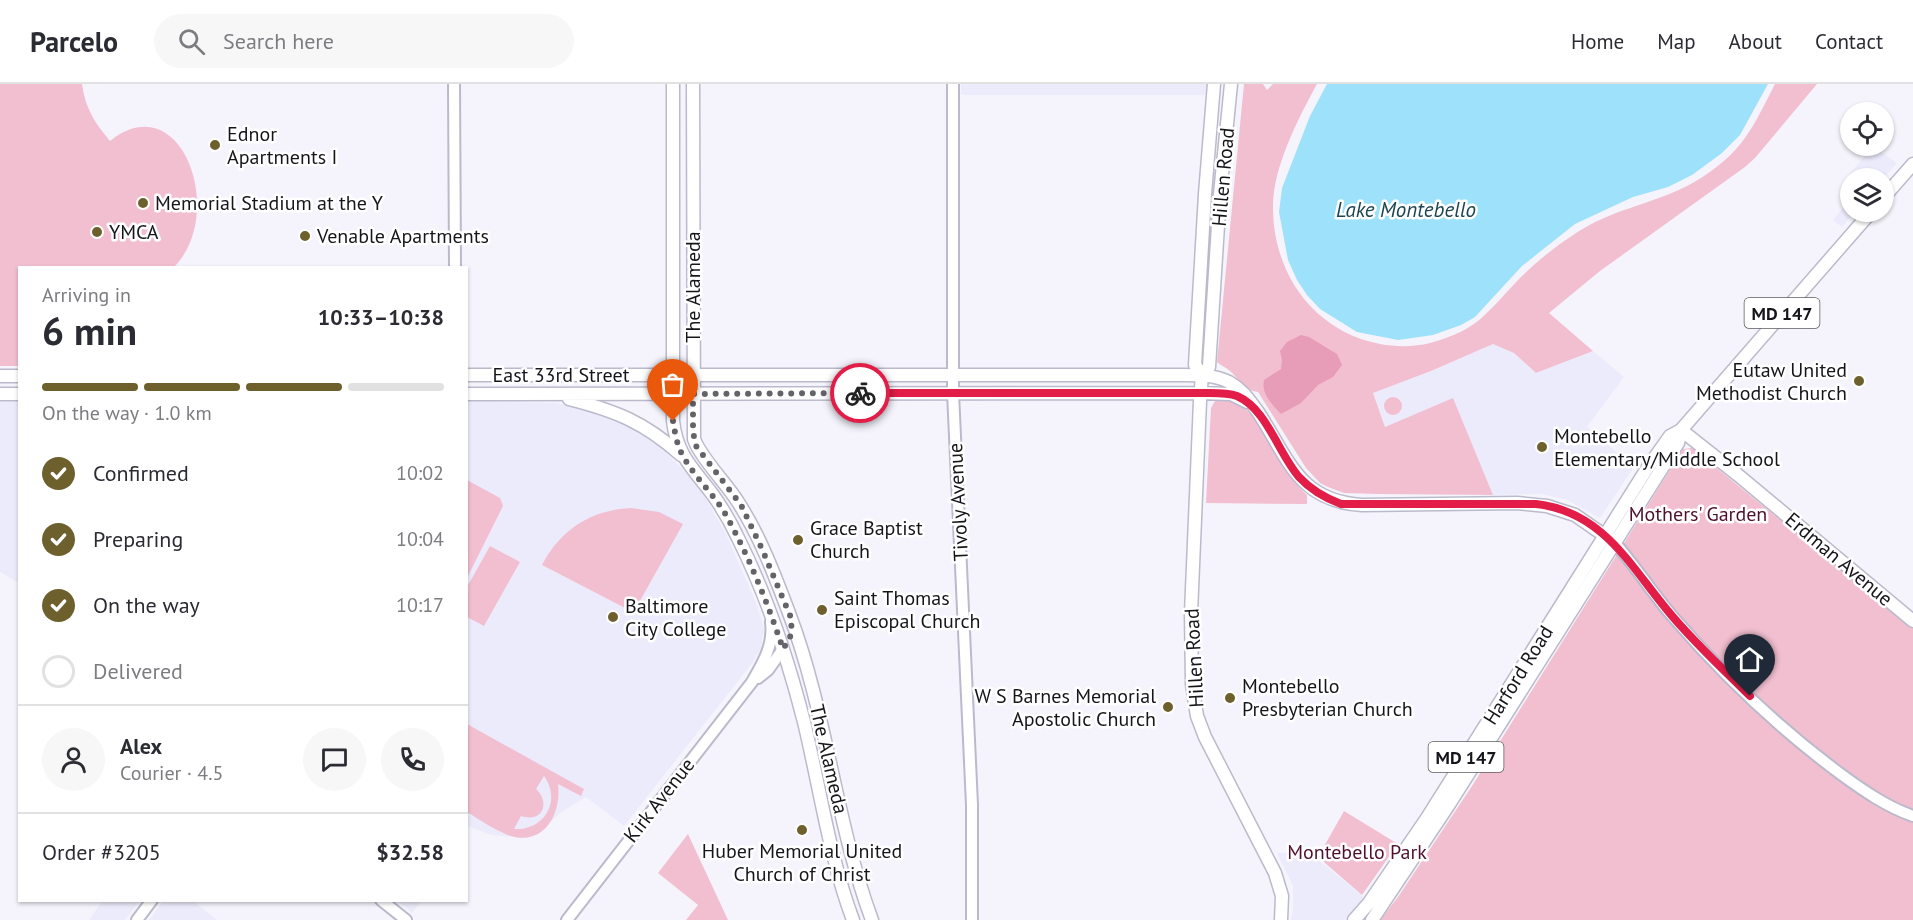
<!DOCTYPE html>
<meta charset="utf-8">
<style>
body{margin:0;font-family:"PT Sans",sans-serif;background:#f7f7f7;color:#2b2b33;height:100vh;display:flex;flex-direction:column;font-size:22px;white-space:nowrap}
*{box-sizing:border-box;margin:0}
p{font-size:20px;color:#7c7c81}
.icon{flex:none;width:33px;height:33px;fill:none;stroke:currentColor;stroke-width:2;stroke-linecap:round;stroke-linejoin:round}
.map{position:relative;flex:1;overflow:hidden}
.details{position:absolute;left:18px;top:182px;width:450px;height:636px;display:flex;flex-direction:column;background:#fff;border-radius:0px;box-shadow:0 2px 4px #0004}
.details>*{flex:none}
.tools{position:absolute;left:1840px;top:18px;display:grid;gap:12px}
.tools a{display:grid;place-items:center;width:54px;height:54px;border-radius:50%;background:#fff;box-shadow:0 2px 4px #0004;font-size:30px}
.pin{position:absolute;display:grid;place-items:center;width:51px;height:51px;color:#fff;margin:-62px -26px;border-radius:50% 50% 50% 0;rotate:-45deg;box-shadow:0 0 6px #0007}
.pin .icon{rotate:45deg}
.courier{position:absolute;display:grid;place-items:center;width:60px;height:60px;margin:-30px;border:4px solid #e11d48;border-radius:50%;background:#fff;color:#222;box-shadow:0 2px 8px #0007}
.summary em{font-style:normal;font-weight:600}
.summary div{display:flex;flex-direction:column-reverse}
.summary{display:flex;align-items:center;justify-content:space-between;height:102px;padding:0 24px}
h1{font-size:39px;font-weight:600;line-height:45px}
.bar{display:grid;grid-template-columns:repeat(4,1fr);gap:9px 6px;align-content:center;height:72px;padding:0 24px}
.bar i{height:8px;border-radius:4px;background:#e1e1e2}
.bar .selected{background:#6d602d}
.bar p{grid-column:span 4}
.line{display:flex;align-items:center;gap:15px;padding:0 24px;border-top:2px solid #e1e1e2}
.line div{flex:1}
.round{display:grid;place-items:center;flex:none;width:63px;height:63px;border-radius:32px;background:#f7f7f7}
ol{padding:0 24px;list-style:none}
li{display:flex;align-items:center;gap:18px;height:66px}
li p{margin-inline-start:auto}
li .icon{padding:6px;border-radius:50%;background:#6d602d;color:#fff;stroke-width:4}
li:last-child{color:#7c7c81}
li i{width:33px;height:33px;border:3px solid #e1e1e2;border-radius:50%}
header{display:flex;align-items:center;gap:36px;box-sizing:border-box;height:84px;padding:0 30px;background:#fff;border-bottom:2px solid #e1e1e2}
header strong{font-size:28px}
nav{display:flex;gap:33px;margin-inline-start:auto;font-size:21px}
.search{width:420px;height:54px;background:#f7f7f7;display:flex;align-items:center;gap:15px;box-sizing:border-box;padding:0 21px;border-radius:33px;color:#7c7c81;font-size:22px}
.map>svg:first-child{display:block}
.built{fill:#ecebfb}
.green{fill:#f2bfd0;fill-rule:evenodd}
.forest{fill:#e79db8}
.water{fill:#9ee1fa}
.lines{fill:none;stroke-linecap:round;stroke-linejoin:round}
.secondary-casing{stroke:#bbbacc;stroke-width:14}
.primary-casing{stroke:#bbbacc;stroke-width:15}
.secondary{stroke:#fff;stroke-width:10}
.primary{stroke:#fff;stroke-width:12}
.done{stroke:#64636a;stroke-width:6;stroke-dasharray:0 10.8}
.route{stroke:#e11d48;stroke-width:8}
.poi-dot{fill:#6d602d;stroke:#fff;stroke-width:2}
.labels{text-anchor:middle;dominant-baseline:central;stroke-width:5;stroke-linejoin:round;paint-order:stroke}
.shield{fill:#fff;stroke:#5c5b5f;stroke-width:1.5}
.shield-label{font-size:18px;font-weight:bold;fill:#16151b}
.poi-label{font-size:20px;fill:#16151b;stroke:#fff;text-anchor:start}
.street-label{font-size:20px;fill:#16151b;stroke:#fff}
.park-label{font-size:20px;fill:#4f0f2e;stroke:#fff}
.water-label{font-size:21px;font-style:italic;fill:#1e4552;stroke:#fff}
</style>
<header>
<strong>Parcelo</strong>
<div class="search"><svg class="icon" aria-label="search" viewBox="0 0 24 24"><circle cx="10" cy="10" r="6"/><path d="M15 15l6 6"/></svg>Search here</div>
<nav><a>Home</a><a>Map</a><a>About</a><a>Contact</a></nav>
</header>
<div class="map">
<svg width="1913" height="836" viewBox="0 0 1913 836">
<rect width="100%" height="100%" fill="#f5f4fc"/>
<path class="built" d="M961,0H1207V9L1203,11H965L961,10Z
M1873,62L1897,79L1884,94L1851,95L1848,92Z
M1851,114V128H1855L1842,143L1833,136Z
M1493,260L1514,269L1536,289L1593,267L1624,293L1587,343L1634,383L1600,434L1567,416L1542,410L1493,411L1453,315L1385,343L1373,309L1431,287Z
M467,317L556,319L588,326L629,342L662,365L686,388L704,411L726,450L757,521L764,545L761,564L753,578L624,742L586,713L560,729L542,747L527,754L491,751L467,742Z
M0,318H19V499L0,488Z
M1277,769H1310L1364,813L1345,836H1291L1293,825V802Z
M103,816H140L125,836H89Z
M164,816H192L217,836H149Z
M397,816H422L412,829Z"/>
<path class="green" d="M0,0H82C85,24 95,39 110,57C182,0 227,130 174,183H20L19,282H0Z
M1244,0H1263L1267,6L1273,0H1317C1298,35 1273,83 1273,123C1273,189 1313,247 1380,260C1397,263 1414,263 1430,259C1479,246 1487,228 1520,194C1537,177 1556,162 1576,149C1611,126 1648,121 1685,103C1699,96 1714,86 1726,75C1749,55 1761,27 1775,0H1817L1755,74L1745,83L1600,187L1549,229L1593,267L1536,289L1514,269L1493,260L1431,287L1373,309L1385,343L1453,314L1493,411L1378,410L1344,409L1328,403L1320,399L1306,384L1258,308C1243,306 1240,296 1230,287C1226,283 1221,282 1217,278Z
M1384 322a9 9 0 1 1 18 0a9 9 0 1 1-18 0Z
M1222,314C1226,315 1231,315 1236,317C1263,334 1279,387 1307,411V420L1206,419L1211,324L1215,317Z
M1692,364L1913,544V836H1380L1398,813L1472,702L1683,365Z
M467,396L500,414L503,422L467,494Z
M631,424L659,428L683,440L636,524L629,526L542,481C561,445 591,426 631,424Z
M490,462L520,478L484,542L467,533V503Z
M467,640L584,705L581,712L558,700C562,730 543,764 508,751C493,745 480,736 467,728ZM544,692C562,717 544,747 514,745L521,732C542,739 551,719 536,705Z
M1344,727L1398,760L1362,811L1318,773Z
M688,750L728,836H686L698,821L658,789Z"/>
<path class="forest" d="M1301,251L1309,253L1337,270L1342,281L1333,293L1318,301L1301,319L1281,330C1272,320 1261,310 1264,296L1281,285L1282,276L1280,267L1287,258Z"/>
<path class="water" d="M1327,0H1768L1740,51L1722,69L1692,91L1668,103L1633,113L1575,140L1522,182L1475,233L1461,241L1433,251L1398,256L1357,248L1320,225L1307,211L1297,196L1288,176L1279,128L1282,104L1310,32Z"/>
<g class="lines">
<g class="secondary-casing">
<path id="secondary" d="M454,0L455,183
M953,0V309L972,721V836
M1614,458C1635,481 1652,509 1673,533C1723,591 1781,646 1842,691C1864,707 1887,723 1913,732
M758,594L768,586L783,565
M381,816L406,836
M137,836L152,816
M567,836L752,598C763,579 774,561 771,538"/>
</g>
<g class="primary-casing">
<path id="primary" d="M673,0V337C677,372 693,384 713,411C723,425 731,439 738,454C767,512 788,575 804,638C820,704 829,772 853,836
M693,0L694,355C700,373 727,400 738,418C760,452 775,492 789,529C827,629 835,737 872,836
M1231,0L1220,110L1209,283L1202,291L1200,317L1191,529L1192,600L1197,632L1205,653L1275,789L1282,812L1281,836
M1884,113L1913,80
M466,291H1184C1199,291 1215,291 1229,298C1243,306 1249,316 1258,328C1289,375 1298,417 1362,421L1517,419L1547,422L1575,431L1614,458
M1202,291L1195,281L1205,110L1214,0
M0,292H20
M0,310H20
M466,310L1200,309L1231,310L1247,318
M569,315C616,327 644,338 681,371
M1681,346L1738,391L1913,537
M1354,836L1369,819L1427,734L1648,383L1670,352L1681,346
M1372,836L1448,722L1678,359L1681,346L1871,128"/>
</g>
<use href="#secondary" class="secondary"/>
<use href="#primary" class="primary"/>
</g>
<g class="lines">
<path class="done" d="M673,337C675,349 677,362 683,372C695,394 715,411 727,433C750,475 768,520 783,565L790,554L792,536L762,465L741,421L696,362L693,348V310L860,309"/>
<path class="route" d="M860,309H1200C1212,309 1226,308 1237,312C1267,325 1278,369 1299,393C1311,406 1325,414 1341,420H1536C1606,428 1632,486 1673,533C1697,561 1724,586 1750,612"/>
</g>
<g class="poi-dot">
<circle cx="215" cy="61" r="6"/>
<circle cx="143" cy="119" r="6"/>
<circle cx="97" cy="148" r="6"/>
<circle cx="305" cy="152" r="6"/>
<circle cx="1859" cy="297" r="6"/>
<circle cx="1542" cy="363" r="6"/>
<circle cx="798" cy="456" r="6"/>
<circle cx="822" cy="526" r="6"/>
<circle cx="613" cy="533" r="6"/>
<circle cx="1230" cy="614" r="6"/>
<circle cx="1168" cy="623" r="6"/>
<circle cx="802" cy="746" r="6"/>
</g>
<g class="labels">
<g class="shield">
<rect x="1744.5" y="214" width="75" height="30" rx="4.5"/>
<rect x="1428.5" y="658" width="75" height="30" rx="4.5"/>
</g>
<g class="shield-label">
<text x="1782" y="229">MD 147</text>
<text x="1466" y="673">MD 147</text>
</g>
<g class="poi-label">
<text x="227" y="50">Ednor<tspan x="227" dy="23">Apartments I</tspan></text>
<text x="155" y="119">Memorial Stadium at the Y</text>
<text x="109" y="148">YMCA</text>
<text x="317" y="152">Venable Apartments</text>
<text x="1847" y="286" text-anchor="end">Eutaw United<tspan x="1847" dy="23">Methodist Church</tspan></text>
<text x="1554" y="352">Montebello<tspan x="1554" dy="23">Elementary/Middle School</tspan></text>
<text x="810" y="444">Grace Baptist<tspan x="810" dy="23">Church</tspan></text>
<text x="834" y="514">Saint Thomas<tspan x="834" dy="23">Episcopal Church</tspan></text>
<text x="625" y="522">Baltimore<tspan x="625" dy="23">City College</tspan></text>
<text x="1242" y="602">Montebello<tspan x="1242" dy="23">Presbyterian Church</tspan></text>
<text x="1156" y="612" text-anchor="end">W S Barnes Memorial<tspan x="1156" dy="23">Apostolic Church</tspan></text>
<text x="802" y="767" text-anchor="middle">Huber Memorial United<tspan x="802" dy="23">Church of Christ</tspan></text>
</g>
<g class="street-label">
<text transform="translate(1223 93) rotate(-85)">Hillen Road</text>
<text transform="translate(693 203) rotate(-90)">The Alameda</text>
<text x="561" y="291">East 33rd Street</text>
<text transform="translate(958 418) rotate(-93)">Tivoly Avenue</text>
<text transform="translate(1839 475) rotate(40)">Erdman Avenue</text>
<text transform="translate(1194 574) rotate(-93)">Hillen Road</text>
<text transform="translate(1518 591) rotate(-58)">Harford Road</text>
<text transform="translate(829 675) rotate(77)">The Alameda</text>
<text transform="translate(659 716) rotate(-52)">Kirk Avenue</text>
</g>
<g class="park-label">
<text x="1698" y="430">Mothers' Garden</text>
<text x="1357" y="768">Montebello Park</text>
</g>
<g class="water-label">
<text x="1406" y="125">Lake Montebello</text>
</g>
</g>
</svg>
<div class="tools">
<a><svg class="icon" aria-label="locate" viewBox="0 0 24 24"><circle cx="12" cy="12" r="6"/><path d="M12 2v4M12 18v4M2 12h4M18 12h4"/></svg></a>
<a><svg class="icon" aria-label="layers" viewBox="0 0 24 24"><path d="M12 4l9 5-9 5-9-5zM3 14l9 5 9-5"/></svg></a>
</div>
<div class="pin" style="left:673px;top:337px;background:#ea580c"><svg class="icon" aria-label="bag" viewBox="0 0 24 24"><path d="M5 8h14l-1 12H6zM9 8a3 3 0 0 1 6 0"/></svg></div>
<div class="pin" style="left:1750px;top:612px;background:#1f2937"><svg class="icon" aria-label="home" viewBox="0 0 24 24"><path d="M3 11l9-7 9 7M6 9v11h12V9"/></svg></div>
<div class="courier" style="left:860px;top:309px"><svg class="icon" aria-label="bike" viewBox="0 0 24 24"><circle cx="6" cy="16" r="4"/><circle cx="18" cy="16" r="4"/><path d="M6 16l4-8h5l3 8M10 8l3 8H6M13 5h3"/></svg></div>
<section class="details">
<div class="summary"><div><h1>6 min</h1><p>Arriving in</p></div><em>10:33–10:38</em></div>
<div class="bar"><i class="selected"></i><i class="selected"></i><i class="selected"></i><i></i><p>On the way · 1.0 km</p></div>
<ol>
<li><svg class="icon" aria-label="check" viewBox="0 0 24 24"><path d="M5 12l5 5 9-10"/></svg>Confirmed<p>10:02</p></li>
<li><svg class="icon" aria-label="check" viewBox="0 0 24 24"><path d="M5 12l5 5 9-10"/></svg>Preparing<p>10:04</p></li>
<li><svg class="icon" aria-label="check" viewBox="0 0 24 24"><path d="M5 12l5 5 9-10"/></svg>On the way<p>10:17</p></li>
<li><i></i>Delivered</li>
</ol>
<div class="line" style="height:108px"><a class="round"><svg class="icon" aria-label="person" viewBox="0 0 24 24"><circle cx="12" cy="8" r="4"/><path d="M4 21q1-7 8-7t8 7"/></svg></a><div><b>Alex</b><p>Courier · 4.5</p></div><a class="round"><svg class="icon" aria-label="chat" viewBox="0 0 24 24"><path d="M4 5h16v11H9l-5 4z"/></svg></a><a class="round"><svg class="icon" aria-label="phone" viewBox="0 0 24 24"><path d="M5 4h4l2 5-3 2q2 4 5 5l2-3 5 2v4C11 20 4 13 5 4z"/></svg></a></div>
<div class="line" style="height:78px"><div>Order #3205</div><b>$32.58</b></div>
</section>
</div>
